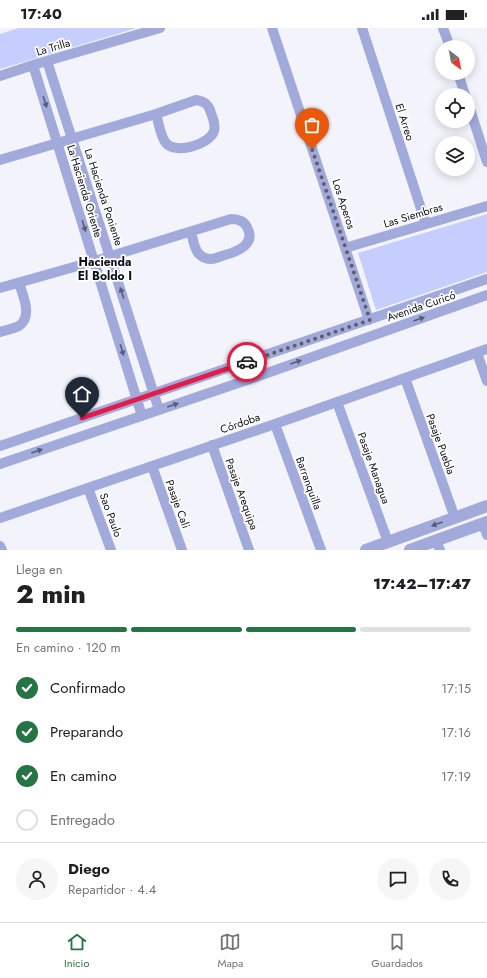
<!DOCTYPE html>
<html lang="es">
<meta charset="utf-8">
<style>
body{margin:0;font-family:Jost,sans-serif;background:#f6f6f6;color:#202124;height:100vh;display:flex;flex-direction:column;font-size:15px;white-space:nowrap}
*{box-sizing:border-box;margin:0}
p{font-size:13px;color:#757577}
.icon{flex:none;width:22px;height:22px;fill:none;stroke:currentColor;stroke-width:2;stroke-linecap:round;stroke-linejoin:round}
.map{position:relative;height:522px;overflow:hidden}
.panel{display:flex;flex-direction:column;background:#fff;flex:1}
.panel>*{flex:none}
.needle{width:26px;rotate:148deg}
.fabs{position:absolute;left:435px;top:12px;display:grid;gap:8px}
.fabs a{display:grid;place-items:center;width:40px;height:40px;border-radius:50%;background:#fff;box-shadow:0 2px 10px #0003;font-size:20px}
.pin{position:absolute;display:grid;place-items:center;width:34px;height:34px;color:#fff;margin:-41px -17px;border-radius:50% 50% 50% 0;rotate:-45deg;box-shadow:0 0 4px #0007}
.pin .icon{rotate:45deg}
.courier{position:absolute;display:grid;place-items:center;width:40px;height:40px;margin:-20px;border:3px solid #e11d48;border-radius:50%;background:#fff;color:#222;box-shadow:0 1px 5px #0007}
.overview em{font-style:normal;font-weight:800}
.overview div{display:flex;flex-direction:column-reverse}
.overview{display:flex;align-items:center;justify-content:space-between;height:68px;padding:0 16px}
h1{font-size:26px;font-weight:800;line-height:30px}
.bar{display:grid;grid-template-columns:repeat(4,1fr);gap:6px 4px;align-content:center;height:48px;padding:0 16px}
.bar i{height:5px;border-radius:3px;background:#e0e0e0}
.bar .active{background:#267343}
.bar p{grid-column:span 4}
.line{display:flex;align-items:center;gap:10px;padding:0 16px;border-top:1px solid #e0e0e0}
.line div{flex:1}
.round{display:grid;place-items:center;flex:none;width:42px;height:42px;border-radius:21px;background:#f6f6f6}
ol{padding:0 16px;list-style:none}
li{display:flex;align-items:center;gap:12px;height:44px}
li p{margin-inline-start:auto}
li .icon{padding:4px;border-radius:50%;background:#267343;color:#fff;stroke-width:4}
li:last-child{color:#757577}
li i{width:22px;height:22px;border:2px solid #e0e0e0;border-radius:50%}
.status{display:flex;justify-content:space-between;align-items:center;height:28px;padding:0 20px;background:#fff;direction:ltr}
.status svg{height:11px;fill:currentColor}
.menu{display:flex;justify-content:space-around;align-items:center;height:56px;border-top:1px solid #e0e0e0;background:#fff;font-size:11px;color:#757577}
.menu a{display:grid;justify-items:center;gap:2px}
.menu .active{color:#267343}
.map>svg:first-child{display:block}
.green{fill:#c6cefd}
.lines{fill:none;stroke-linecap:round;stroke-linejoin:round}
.minor{stroke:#a1aadb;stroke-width:10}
.tertiary{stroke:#a1aadb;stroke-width:12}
.oneway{fill:#575c7a}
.done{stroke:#5e5f69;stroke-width:4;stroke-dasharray:0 7.2}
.route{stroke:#e11d48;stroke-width:5}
.labels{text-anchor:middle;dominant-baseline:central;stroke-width:3.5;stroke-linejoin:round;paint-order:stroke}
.street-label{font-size:11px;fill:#0d0f1a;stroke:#fff}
.neighbourhood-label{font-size:12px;font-weight:bold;fill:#0d0f1a;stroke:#fff}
</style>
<div class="status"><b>17:40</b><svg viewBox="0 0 49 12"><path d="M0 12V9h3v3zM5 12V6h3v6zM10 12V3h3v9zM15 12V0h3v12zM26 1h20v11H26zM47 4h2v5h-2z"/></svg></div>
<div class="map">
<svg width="487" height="522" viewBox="0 0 487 522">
<rect width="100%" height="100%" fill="#f3f4fb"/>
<path class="green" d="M19,0H137L0,41V6Z
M487,186V244L376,282L358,225Z"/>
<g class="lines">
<path class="minor" d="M272,0L369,292
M362,0L426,196
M443,0L450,19
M47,33L159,382
M33,37L142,388
M458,45L465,67
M0,48L33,37L160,0
M196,72C205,73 209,77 211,85C213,91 216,97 214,103C210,116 176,127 166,115C160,108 159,95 156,86Z
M468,75L487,134
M0,132L156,86
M345,220L487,178
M0,260L95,233L231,191C238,191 244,193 247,199C256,216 239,223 225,227C221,228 215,231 210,231C206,231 202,229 199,226C194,221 193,211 191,204
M0,304C6,302 13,301 19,298C33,288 23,268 19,255
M477,325L487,353
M405,350L455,490
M337,374L388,514
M275,396L321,522
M212,417L249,522
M0,418L487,251
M0,436L256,349L487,267
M152,438L182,522
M88,460L111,522
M0,490L275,396L487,321
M483,496L487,507
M436,513L440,522
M0,518L2,522"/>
<path class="tertiary" d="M366,522L487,478
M410,522L487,494"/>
</g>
<defs><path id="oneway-solid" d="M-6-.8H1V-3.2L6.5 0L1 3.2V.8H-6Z"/></defs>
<g class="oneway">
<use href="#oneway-solid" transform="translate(45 74) rotate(72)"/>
<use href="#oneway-solid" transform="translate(84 198) rotate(73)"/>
<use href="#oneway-solid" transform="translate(122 265) rotate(-108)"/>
<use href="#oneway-solid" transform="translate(419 291) rotate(-19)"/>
<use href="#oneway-solid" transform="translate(122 322) rotate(73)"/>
<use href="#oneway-solid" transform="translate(296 334) rotate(-19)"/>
<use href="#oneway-solid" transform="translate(173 377) rotate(-19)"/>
<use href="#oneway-solid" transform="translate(37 423) rotate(-19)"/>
<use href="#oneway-solid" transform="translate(437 496) rotate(160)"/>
</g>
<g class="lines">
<path class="done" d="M247,334L370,292L312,121"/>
<path class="route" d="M82,390L247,334"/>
</g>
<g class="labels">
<g class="street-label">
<text transform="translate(53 19) rotate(-16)">La Trilla</text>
<text transform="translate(405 94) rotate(72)">El Arreo</text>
<text transform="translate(85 163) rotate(73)">La Hacienda Oriente</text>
<text transform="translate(104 169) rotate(72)">La Hacienda Poniente</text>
<text transform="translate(344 176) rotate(72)">Los Aperos</text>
<text transform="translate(413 187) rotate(-17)">Las Siembras</text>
<text transform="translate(421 278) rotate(-19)">Avenida Curicó</text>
<text transform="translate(240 395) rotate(-19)">Córdoba</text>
<text transform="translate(441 416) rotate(70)">Pasaje Puebla</text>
<text transform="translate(374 440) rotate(70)">Pasaje Managua</text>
<text transform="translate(309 455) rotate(70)">Barranquilla</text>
<text transform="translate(242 466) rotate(70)">Pasaje Arequipa</text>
<text transform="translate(178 476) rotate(70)">Pasaje Cali</text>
<text transform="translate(111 487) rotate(70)">Sao Paulo</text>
</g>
<g class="neighbourhood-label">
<text x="105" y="234">Hacienda<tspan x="105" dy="14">El Boldo I</tspan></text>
</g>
</g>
</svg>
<div class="fabs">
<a><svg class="needle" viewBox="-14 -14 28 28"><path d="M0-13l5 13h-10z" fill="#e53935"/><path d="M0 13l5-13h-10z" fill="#757577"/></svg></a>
<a><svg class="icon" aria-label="locate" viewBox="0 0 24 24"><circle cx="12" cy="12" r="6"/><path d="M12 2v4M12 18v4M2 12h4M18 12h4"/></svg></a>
<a><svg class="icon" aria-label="layers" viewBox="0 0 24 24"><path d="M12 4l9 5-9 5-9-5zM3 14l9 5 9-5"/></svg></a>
</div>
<div class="pin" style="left:312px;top:121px;background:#ea580c"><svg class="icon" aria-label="bag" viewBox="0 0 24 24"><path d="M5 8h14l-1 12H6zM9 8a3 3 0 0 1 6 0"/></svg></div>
<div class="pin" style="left:82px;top:390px;background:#1f2937"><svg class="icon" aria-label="home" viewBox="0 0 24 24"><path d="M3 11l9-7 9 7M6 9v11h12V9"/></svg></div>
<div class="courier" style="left:247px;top:334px"><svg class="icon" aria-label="car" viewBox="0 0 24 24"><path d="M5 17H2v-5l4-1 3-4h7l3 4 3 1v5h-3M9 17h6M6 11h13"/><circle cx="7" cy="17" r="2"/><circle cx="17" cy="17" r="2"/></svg></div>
</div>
<section class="panel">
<div class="overview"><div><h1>2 min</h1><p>Llega en</p></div><em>17:42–17:47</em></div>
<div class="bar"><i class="active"></i><i class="active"></i><i class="active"></i><i></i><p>En camino · 120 m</p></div>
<ol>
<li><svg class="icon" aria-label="check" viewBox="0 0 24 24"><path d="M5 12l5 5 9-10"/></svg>Confirmado<p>17:15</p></li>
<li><svg class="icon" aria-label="check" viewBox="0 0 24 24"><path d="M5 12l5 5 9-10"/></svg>Preparando<p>17:16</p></li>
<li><svg class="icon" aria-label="check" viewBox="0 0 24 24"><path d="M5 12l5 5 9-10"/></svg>En camino<p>17:19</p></li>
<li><i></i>Entregado</li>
</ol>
<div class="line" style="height:72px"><a class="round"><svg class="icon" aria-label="person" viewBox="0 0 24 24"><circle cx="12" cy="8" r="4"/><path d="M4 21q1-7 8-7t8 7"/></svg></a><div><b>Diego</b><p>Repartidor · 4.4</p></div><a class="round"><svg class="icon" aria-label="chat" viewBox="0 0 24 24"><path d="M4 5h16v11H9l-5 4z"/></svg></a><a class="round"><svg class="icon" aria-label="phone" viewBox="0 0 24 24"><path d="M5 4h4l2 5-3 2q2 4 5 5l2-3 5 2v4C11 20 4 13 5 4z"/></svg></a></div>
</section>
<nav class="menu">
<a class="active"><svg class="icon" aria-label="home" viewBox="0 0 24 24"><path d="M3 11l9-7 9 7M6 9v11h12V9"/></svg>Inicio</a>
<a><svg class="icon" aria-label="map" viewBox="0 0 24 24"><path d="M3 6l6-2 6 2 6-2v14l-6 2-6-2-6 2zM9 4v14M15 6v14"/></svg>Mapa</a>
<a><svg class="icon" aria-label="saved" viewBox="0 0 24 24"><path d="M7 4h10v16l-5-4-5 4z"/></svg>Guardados</a>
</nav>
